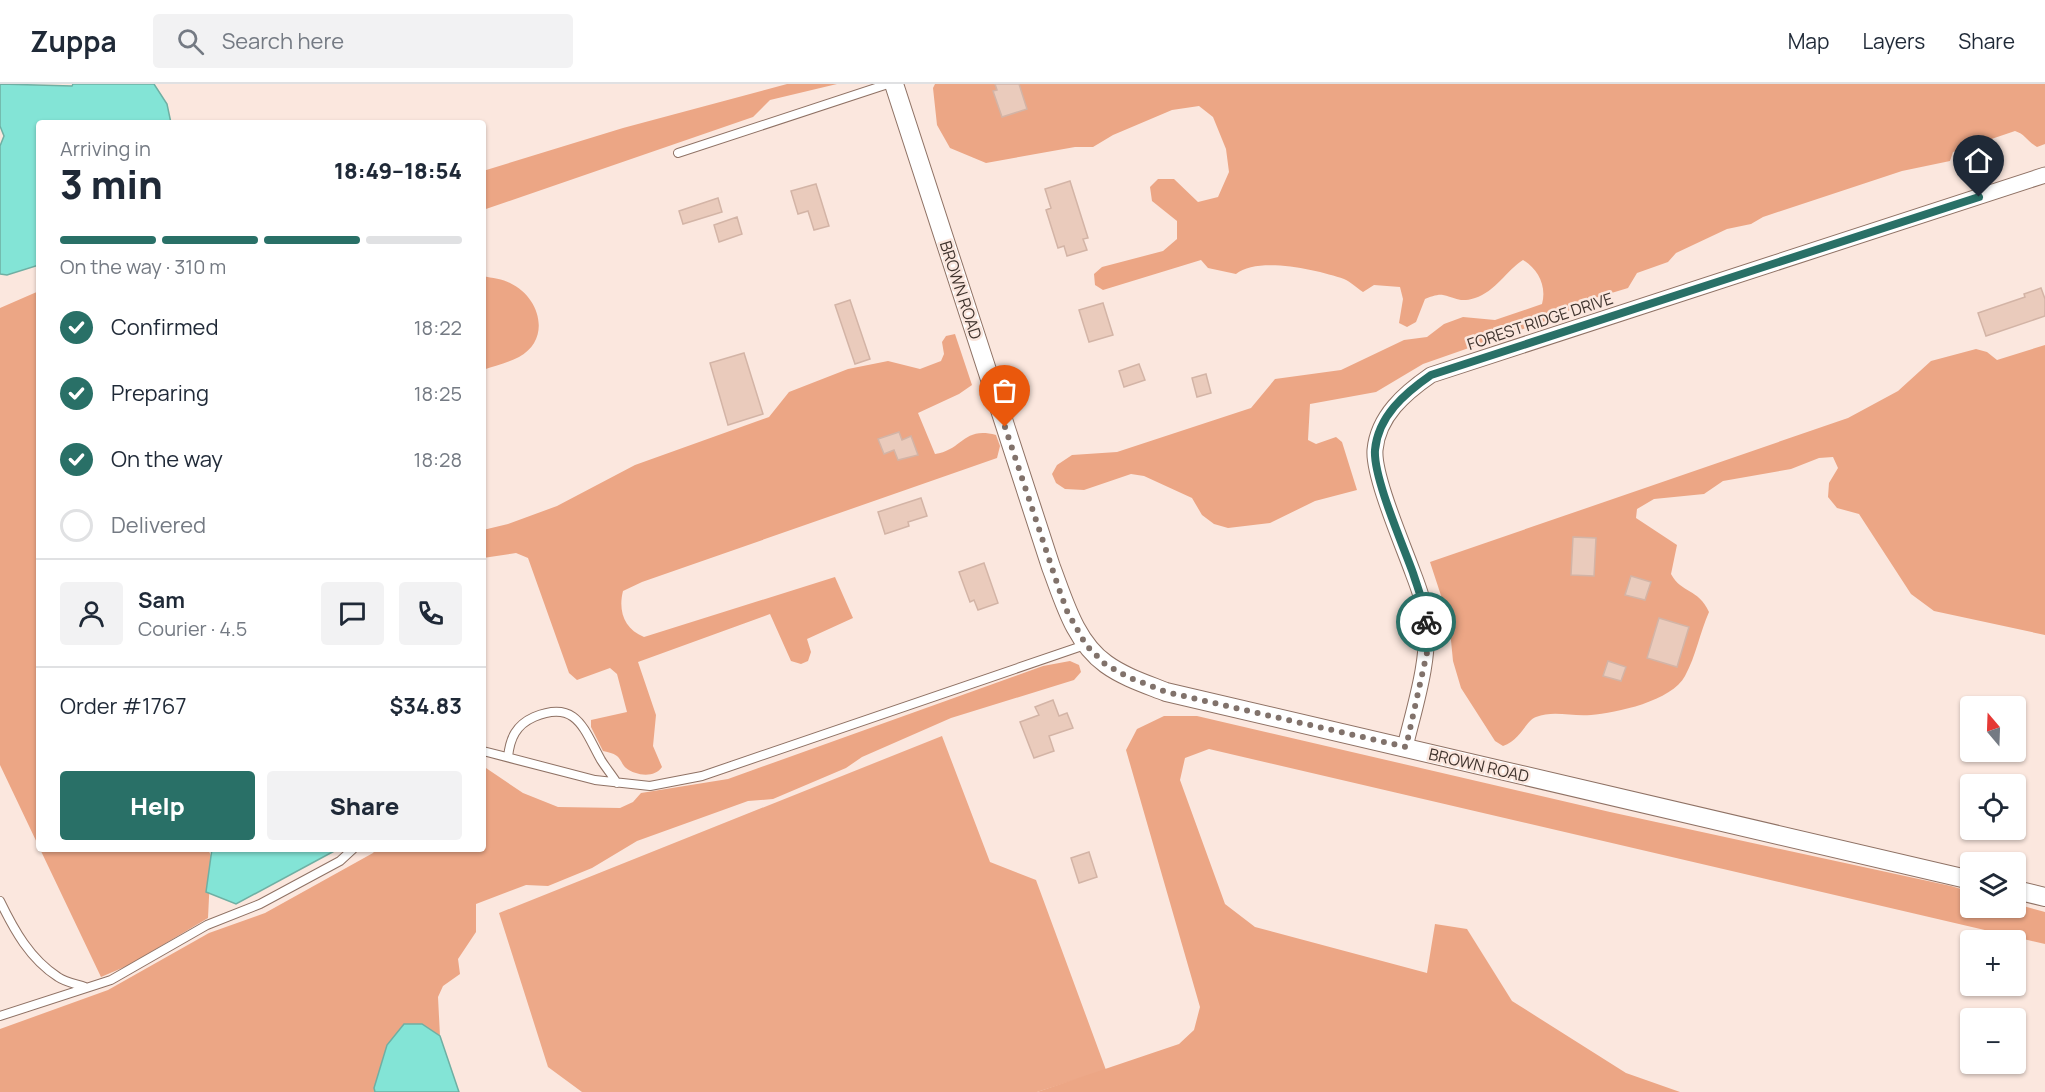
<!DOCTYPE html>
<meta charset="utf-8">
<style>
body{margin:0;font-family:Manrope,sans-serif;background:#f2f2f3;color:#1f2937;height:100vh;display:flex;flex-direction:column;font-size:22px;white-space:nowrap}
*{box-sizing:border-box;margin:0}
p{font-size:20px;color:#747a83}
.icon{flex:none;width:33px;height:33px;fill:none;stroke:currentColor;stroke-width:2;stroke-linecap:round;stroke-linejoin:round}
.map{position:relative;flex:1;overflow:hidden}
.drawer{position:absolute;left:36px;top:36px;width:450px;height:732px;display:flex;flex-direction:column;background:#fff;border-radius:6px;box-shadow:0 2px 4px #0004}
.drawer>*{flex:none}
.needle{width:39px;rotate:341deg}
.buttons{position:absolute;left:1960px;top:612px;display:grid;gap:12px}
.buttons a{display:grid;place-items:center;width:66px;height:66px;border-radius:6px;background:#fff;box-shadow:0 2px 4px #0004;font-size:30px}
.pin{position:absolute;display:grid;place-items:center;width:51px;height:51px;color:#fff;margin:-62px -26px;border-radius:50% 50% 50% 0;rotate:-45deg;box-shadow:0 0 6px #0007}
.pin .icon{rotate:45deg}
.courier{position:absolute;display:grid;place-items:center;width:60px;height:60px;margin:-30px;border:4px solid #297067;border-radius:50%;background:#fff;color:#222;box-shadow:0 2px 8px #0007}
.overview em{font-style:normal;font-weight:800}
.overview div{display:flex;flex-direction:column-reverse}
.overview{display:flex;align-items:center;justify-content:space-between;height:102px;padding:0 24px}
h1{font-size:39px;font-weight:800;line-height:45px}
.bar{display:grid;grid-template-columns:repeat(4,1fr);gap:9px 6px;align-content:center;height:72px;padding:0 24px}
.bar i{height:8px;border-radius:4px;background:#e0e1e3}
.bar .on{background:#297067}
.bar p{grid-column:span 4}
.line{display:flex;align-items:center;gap:15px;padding:0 24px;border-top:2px solid #e0e1e3}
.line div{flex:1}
.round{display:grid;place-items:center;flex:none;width:63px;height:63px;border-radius:6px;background:#f2f2f3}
ol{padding:0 24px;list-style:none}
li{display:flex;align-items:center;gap:18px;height:66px}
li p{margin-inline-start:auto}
li .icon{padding:6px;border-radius:50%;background:#297067;color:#fff;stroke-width:4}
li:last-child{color:#747a83}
li i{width:33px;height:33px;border:3px solid #e0e1e3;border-radius:50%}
.action{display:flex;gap:12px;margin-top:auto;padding:12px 24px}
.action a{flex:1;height:69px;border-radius:6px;background:#297067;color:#fff;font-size:24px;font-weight:800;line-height:69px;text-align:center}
.action a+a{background:#f2f2f3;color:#1f2937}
header{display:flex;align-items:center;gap:36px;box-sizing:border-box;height:84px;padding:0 30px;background:#fff;border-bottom:2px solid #e0e1e3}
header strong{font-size:28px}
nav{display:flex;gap:33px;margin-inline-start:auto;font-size:21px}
.search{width:420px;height:54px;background:#f2f2f3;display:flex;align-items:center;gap:15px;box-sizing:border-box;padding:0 21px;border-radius:6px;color:#747a83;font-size:22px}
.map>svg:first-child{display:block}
.green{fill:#eda989}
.forest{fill:#eca685}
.water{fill:#83e4d6;stroke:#6fafa3;stroke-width:1.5}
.building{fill:#eacbbc;stroke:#d3b4a6;stroke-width:1.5}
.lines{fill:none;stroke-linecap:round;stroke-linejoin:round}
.service-casing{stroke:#8f7265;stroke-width:10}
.minor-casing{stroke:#8f7265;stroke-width:17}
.tertiary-casing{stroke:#8f7265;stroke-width:20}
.service{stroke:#fff;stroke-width:8}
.minor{stroke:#fff;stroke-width:15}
.tertiary{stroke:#fff;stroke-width:18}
.done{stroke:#81726b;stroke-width:6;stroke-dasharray:0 10.8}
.route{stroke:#297067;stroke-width:8}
.labels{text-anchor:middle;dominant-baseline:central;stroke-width:5;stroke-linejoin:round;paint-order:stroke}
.street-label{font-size:16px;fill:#3f332d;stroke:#fbe7de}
</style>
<header>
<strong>Zuppa</strong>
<div class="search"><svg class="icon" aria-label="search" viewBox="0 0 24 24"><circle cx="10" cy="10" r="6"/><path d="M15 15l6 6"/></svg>Search here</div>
<nav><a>Map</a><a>Layers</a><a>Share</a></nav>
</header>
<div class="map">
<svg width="2045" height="1008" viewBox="0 0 2045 1008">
<rect width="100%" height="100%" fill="#fbe7de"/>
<path class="green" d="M942,652L990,778L1036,796L1106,986L1037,1008H582L548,983L499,829Z"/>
<path class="forest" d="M787,0H837L770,16L753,33L483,126V87L623,44Z
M935,0H2045V60L2037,63C2028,58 2025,50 2015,47L1953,68L1950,77L1902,87L1763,133L1751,140L1727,145L1676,169L1668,178L1637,189L1628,204L1585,217L1560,232L1423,280L1376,308L1310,320L1308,356L1316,360L1336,353L1342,358L1357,406L1315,417L1270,439L1228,444L1214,440L1202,431L1192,414L1144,392L1131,390L1084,406L1065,405L1056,399L1052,390L1057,381L1072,371L1117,368L1251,324L1275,295L1341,286L1404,256L1427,253L1444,240L1463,233L1495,236L1542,220C1547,202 1538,185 1523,176C1507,186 1495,208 1475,214C1459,219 1457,214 1443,211C1438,210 1430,213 1425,215L1416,238L1407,243L1399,239L1403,215L1400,203L1374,201L1363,208C1357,204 1351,198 1344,195C1318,186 1258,172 1236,190L1208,184L1201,176L1103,206L1095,201L1094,190L1102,183L1163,167L1177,155V137L1152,117L1150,103L1158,95H1174L1198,118L1218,113L1229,88L1226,65L1213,33L1199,22L1172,26L1113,51L1093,63H1075L986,79L950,64L937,41L933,4Z
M483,192C492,194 503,195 510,199C540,213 552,255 519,273C508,279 494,282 483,286Z
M39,207V763L0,681V224Z
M955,250L972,301L959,310L918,329L935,370C963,366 963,342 996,351L1000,362L997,374L642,498L623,507C618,527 624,545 644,553L835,493L853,534L807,555L811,568L808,577L801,580L791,577L770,530L638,578L656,631L653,662L662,683C655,694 636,692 626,684C622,681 621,675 617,672C613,669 607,668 603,667L591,643V636L627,628L617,590L610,584L577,596L569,589L528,474L516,469L483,474V446L508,440L557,422L635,381L769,333L789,308L848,285L888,277L920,285L941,277L944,270L942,258L946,252Z
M2045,261V551L1934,527L1911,510L1859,430L1837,424L1828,413L1829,399L1838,384L1833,373L1819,374L1791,385L1723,397L1704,410L1654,415L1637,425L1636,434L1677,461L1671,490C1682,510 1698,504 1709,528C1700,548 1696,572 1685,592C1672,617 1616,629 1591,631C1572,633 1554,626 1536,633C1525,637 1522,655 1503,662L1495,657L1461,604L1453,577L1449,536L1430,478L1848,334L1898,307L1931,277L1976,265L1987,268L1997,276Z
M1070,577L1079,581L1081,588L1074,596L951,634L862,673L846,684L773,715L748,717L637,757L592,784L548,802L526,801L476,820V848L458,875L460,890L443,902L438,913L440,952L422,940L374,1004L375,1008H0V945L108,906L209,849L265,829L373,769L376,765H483V682L523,709L558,723L620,724L633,718L641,709L728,695L1043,582Z
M1164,632H1197L1610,728L1951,802L1971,808V824H2016V820L2045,828V860L1209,665L1185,674L1180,696L1225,820L1255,843L1427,889L1435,840L1467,845L1512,917L1626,989L1680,1008H1037L1179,960L1194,946L1200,923L1126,666L1137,645Z
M40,765H208L211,772L208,834L129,881L101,893Z"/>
<path class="water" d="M0,0L72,2L73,0H154L167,20L171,39H39V181L7,191L0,190V62L4,52L0,42Z
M212,765H338L236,820L206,808Z
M404,940H422L440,952L459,1008H375L374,1004L387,961Z"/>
<path class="building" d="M995,0H1019L1027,25L1002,33L993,7L997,6Z
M1070,97L1088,154L1083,155L1087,166L1067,172L1064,162L1058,164L1046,126L1051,124L1045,105Z
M816,100L829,142L814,146L808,127L798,130L791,107Z
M718,114L722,128L683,140L679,127Z
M737,133L742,150L719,158L714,141Z
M2041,204L2045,215V232L1986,252L1978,229L2025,213L2024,210Z
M850,216L870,275L855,280L835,221Z
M1103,219L1113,251L1089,258L1079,226Z
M744,269L763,330L728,341L710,279Z
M1139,280L1145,296L1124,303L1119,287Z
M1206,290L1211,309L1197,313L1192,294Z
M899,348L902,356L911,352L918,371L898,376L894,366L884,370L878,355Z
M921,414L927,432L908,438L909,442L885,450L878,428Z
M1573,453L1596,454L1594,492L1571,491Z
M984,479L998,519L978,526L974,516L970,518L959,488Z
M1631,492L1651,498L1645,516L1625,511Z
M1659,534L1689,543L1677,583L1647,574Z
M1608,577L1626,583L1621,597L1603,592Z
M1053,616L1059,632L1067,629L1073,644L1049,652L1054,667L1034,674L1020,638L1039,631L1035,623Z
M1089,768L1097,793L1079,799L1071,774Z"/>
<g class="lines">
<g class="service-casing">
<path id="service" d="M678,69L888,0
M483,667L595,696L650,702L702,692L1085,561
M508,673C510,654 516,641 534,633C577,615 584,646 601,676C606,684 612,691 617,699
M0,817C14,846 30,875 58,893C65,898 76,900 85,903
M0,932L111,896L207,841L260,820L340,777L353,765"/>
</g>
<g class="minor-casing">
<path id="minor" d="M1405,663C1415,621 1430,577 1426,533C1424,518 1418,502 1413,489C1403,461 1373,392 1375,366C1378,332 1405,309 1431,291L2045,91"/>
</g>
<g class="tertiary-casing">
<path id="tertiary" d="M894,0L1051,483C1064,517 1075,558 1106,580C1124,593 1146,600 1166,608L1971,796
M2016,806L2045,813"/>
</g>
<use href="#service" class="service"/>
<use href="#minor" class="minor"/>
<use href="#tertiary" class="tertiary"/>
</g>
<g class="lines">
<path class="done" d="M1005,343L1059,505L1067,527L1086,561L1105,580L1128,593L1166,608L1406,663L1428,564L1426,538"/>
<path class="route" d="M1426,538C1425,521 1418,505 1413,489C1403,461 1373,393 1375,366C1378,332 1405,309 1431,291L1979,113"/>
</g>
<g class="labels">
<g class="street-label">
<text transform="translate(961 206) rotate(72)">BROWN ROAD</text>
<text transform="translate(1540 237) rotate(-18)">FOREST RIDGE DRIVE</text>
<text transform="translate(1479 681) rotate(13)">BROWN ROAD</text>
</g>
</g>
</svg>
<div class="buttons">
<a><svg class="needle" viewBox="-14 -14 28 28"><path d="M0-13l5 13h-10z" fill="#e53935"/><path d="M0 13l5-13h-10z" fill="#747a83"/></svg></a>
<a><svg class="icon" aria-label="locate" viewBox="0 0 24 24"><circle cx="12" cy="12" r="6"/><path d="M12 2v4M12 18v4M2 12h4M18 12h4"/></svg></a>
<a><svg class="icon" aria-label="layers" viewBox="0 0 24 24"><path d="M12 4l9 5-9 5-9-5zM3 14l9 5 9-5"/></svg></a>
<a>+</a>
<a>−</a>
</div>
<div class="pin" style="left:1005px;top:343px;background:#ea580c"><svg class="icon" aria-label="bag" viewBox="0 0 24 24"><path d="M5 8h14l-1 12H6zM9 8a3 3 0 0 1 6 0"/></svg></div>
<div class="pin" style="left:1979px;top:113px;background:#1f2937"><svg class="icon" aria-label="home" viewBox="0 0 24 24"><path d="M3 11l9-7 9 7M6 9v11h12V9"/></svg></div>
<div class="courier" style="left:1426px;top:538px"><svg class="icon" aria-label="bike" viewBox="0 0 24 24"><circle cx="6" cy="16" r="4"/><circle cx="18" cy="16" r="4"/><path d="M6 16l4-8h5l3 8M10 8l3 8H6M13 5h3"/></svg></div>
<section class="drawer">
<div class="overview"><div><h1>3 min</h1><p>Arriving in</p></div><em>18:49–18:54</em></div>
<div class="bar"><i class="on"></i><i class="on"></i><i class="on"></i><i></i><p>On the way · 310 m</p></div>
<ol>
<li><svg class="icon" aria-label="check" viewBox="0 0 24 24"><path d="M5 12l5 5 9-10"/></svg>Confirmed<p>18:22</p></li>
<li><svg class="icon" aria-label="check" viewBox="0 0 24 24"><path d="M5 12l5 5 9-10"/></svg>Preparing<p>18:25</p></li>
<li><svg class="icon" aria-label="check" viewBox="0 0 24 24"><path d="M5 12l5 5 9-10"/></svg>On the way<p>18:28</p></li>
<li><i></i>Delivered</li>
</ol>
<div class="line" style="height:108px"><a class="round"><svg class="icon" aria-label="person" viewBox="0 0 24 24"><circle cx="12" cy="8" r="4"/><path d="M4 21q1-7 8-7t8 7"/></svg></a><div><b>Sam</b><p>Courier · 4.5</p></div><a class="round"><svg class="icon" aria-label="chat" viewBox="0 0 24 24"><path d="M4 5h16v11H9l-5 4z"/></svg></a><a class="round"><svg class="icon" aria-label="phone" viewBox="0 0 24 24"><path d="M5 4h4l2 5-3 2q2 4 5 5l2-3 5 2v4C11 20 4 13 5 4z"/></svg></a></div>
<div class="line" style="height:78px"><div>Order #1767</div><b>$34.83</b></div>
<div class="action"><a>Help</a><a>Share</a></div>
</section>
</div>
